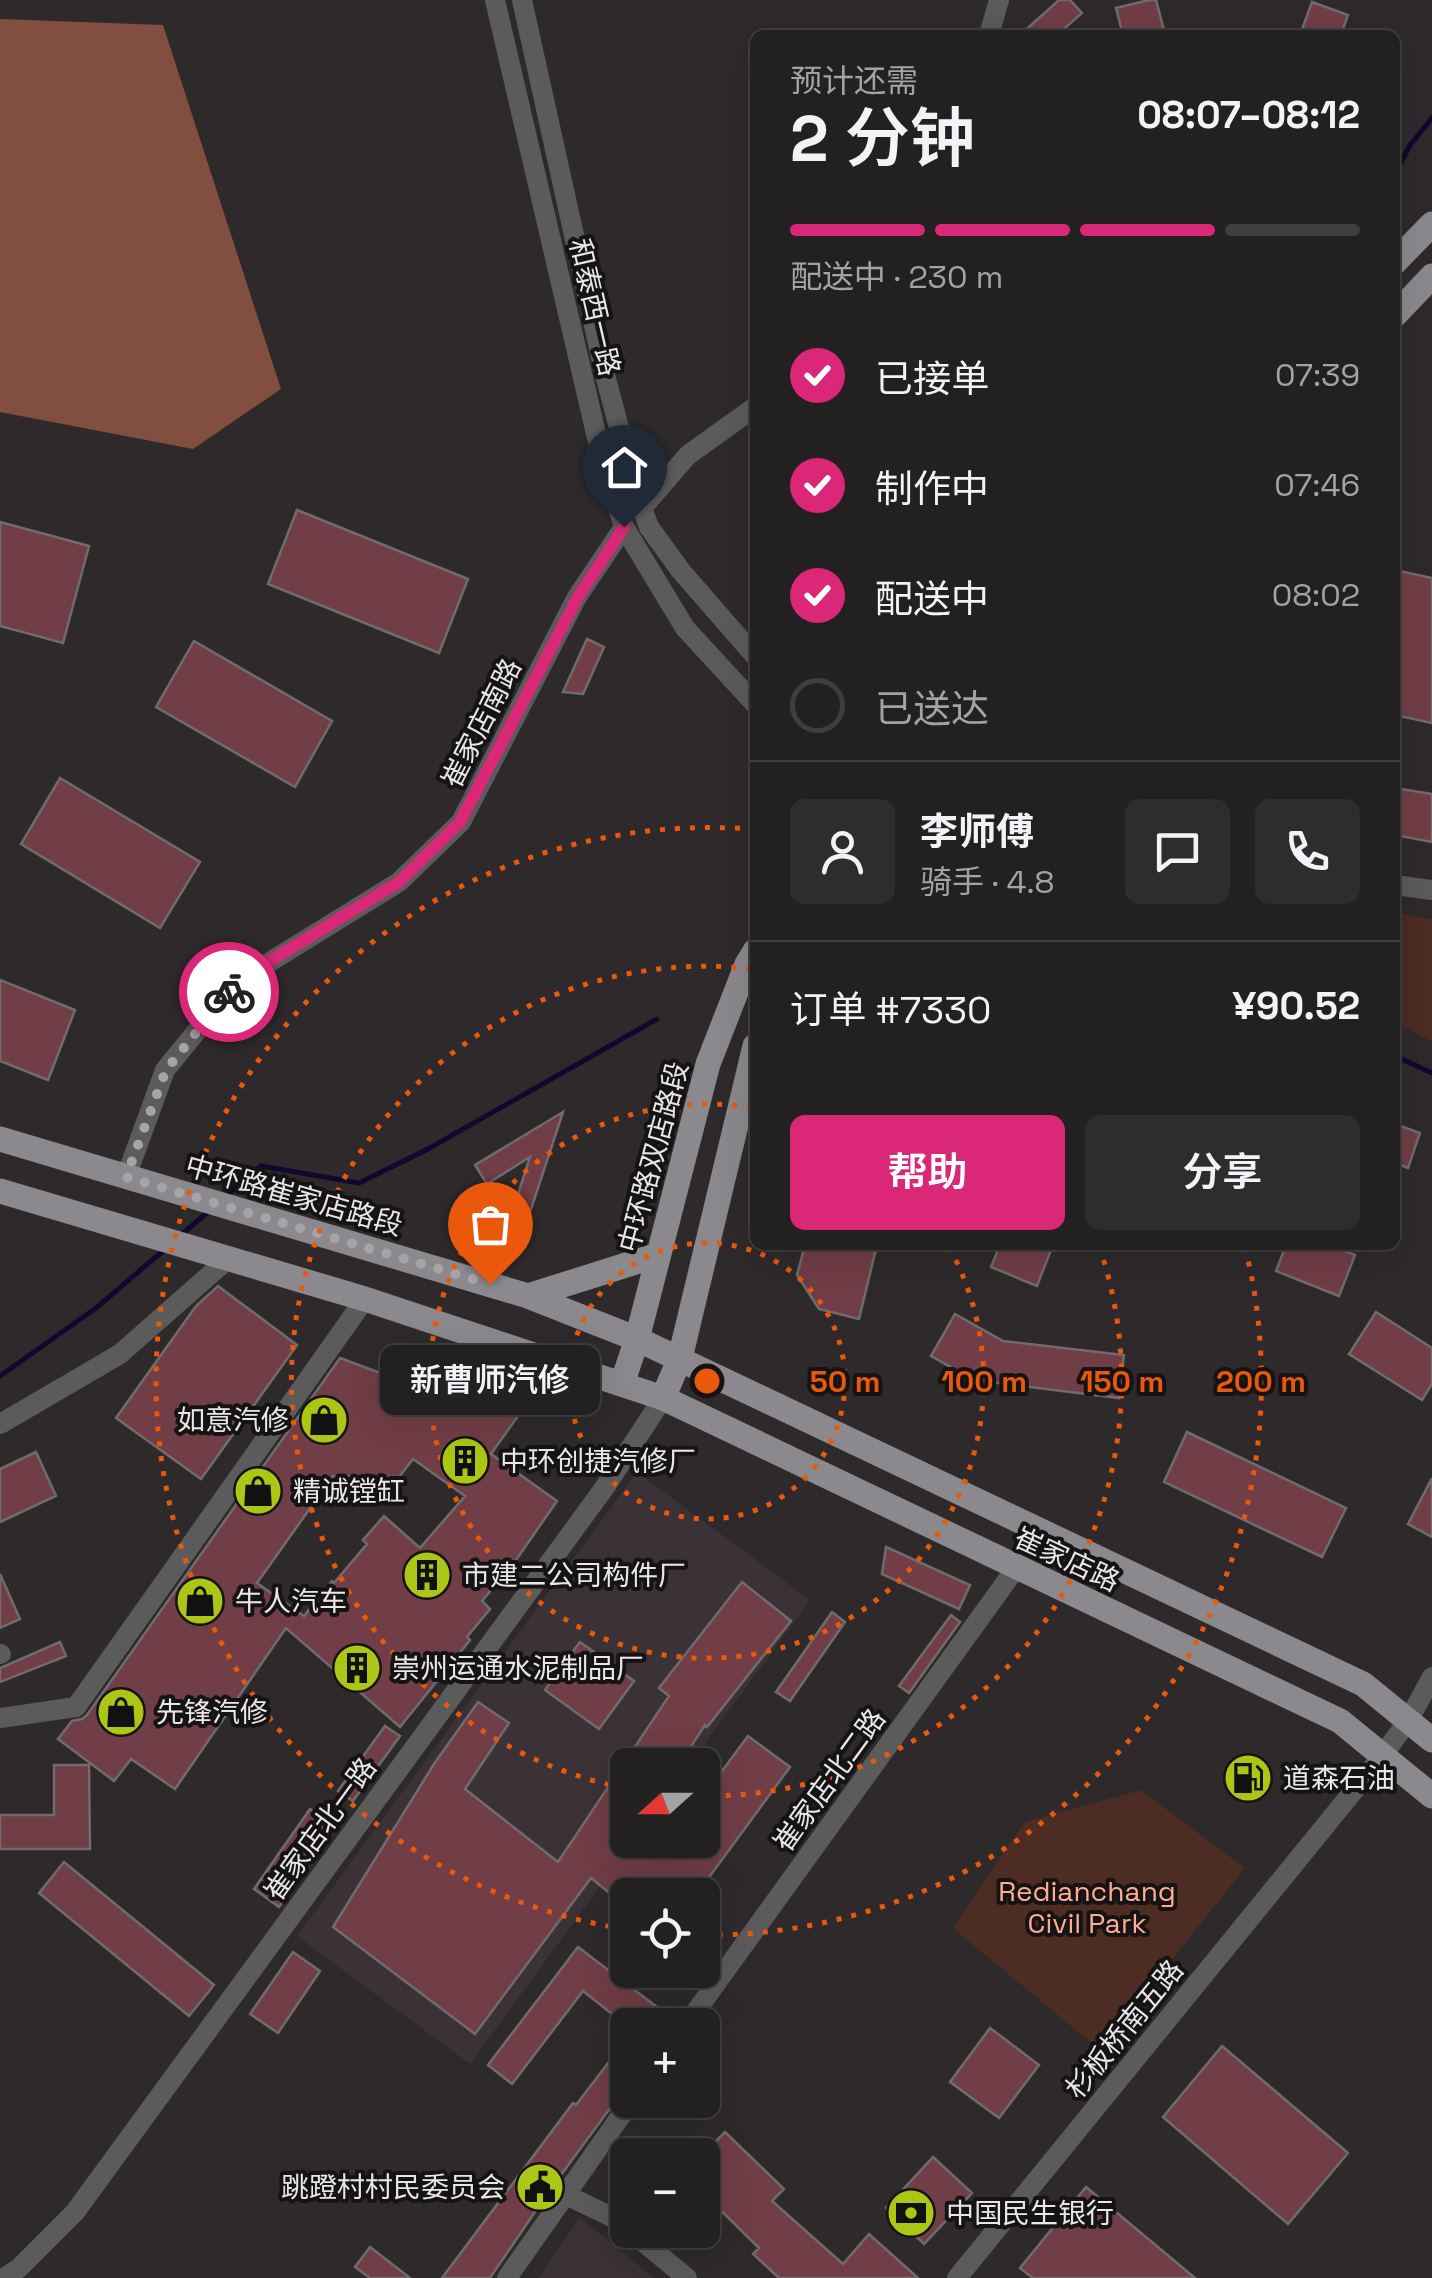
<!DOCTYPE html>
<html lang="zh">
<meta charset="utf-8">
<style>
body{margin:0;font-family:"Space Grotesk","Noto Sans SC",sans-serif;background:#2e2d2e;color:#f1f3f6;height:100vh;display:flex;flex-direction:column;font-size:38px;white-space:nowrap}
*{box-sizing:border-box;margin:0}
p{font-size:32px;color:#a2a3a5}
.icon{flex:none;width:55px;height:55px;fill:none;stroke:currentColor;stroke-width:2;stroke-linecap:round;stroke-linejoin:round}
.map{position:relative;flex:1;overflow:hidden}
.sheet{position:absolute;left:750px;top:30px;width:650px;height:1220px;display:flex;flex-direction:column;background:#222021;border-radius:15px;box-shadow:0 10px 40px #0002,0 0 0 2px #3f3e3f}
.sheet>*{flex:none}
.needle{width:65px;rotate:249deg}
.controls{position:absolute;left:610px;top:1748px;display:grid;gap:20px}
.controls a{display:grid;place-items:center;width:110px;height:110px;border-radius:15px;background:#222021;box-shadow:0 10px 40px #0002,0 0 0 2px #3f3e3f;font-size:50px}
.pin{position:absolute;display:grid;place-items:center;width:85px;height:85px;color:#fff;margin:-102px -42px;border-radius:50% 50% 50% 0;rotate:-45deg;box-shadow:0 0 10px #0007}
.pin .icon{rotate:45deg}
.courier{position:absolute;display:grid;place-items:center;width:100px;height:100px;margin:-50px;border:8px solid #db2777;border-radius:50%;background:#fff;color:#222;box-shadow:0 2px 12px #0007}
.bubble{position:absolute;height:70px;border-radius:15px;background:#222021;box-shadow:0 10px 40px #0002,0 0 0 2px #3f3e3f;font-size:32px;font-weight:600;line-height:70px;text-align:center}
.summary em{font-style:normal;font-weight:600}
.summary div{display:flex;flex-direction:column-reverse}
.summary{display:flex;align-items:center;justify-content:space-between;height:170px;padding:0 40px}
h1{font-size:65px;font-weight:600;line-height:75px}
.bar{display:grid;grid-template-columns:repeat(4,1fr);gap:15px 10px;align-content:center;height:120px;padding:0 40px}
.bar i{height:12px;border-radius:8px;background:#3f3e3f}
.bar .on{background:#db2777}
.bar p{grid-column:span 4}
.line{display:flex;align-items:center;gap:25px;padding:0 40px;border-top:2px solid #3f3e3f}
.line div{flex:1}
.round{display:grid;place-items:center;flex:none;width:105px;height:105px;border-radius:15px;background:#2e2d2e}
ol{padding:0 40px;list-style:none}
li{display:flex;align-items:center;gap:30px;height:110px}
li p{margin-inline-start:auto}
li .icon{padding:10px;border-radius:50%;background:#db2777;color:#fff;stroke-width:4}
li:last-child{color:#a2a3a5}
li i{width:55px;height:55px;border:5px solid #3f3e3f;border-radius:50%}
.primary-button{display:flex;gap:20px;margin-top:auto;padding:20px 40px}
.primary-button a{flex:1;height:115px;border-radius:15px;background:#db2777;color:#fff;font-size:40px;font-weight:600;line-height:115px;text-align:center}
.primary-button a+a{background:#2e2d2e;color:#f1f3f6}
.map>svg:first-child{display:block}
.built{fill:#3b3237}
.green{fill:#4c2c23}
.forest{fill:#814e3f}
.lines{fill:none;stroke-linecap:round;stroke-linejoin:round}
.stream{stroke:#11082f;stroke-width:5}
.building{fill:#713d46;stroke:#706b6c;stroke-width:2.5;fill-rule:evenodd}
.minor{stroke:#5c5b5c;stroke-width:20}
.major{stroke:#8b898d;stroke-width:25}
.done{stroke:#a7a4a6;stroke-width:10;stroke-dasharray:0 18}
.route{stroke:#db2777;stroke-width:12}
.ring{fill:none;stroke:#e8590c;stroke-width:5;stroke-dasharray:5 10}
.labels{text-anchor:middle;dominant-baseline:central;stroke-width:8;stroke-linejoin:round;paint-order:stroke}
.street-label{font-size:28px;fill:#e8e6e7;stroke:#151314}
.poi-label{font-size:28px;fill:#e8e6e7;stroke:#151314;text-anchor:start}
.park-label{font-size:28px;fill:#ffac94;stroke:#151314}
.centre{fill:#e8590c;stroke:#151314;stroke-width:5}
.ring-label{font-size:30px;text-anchor:middle;font-weight:bold;fill:#e8590c;stroke:#151314;stroke-width:8;stroke-linejoin:round;paint-order:stroke}
</style>
<div class="map">
<svg width="1432" height="2278" viewBox="0 0 1432 2278">
<rect width="100%" height="100%" fill="#2e2a2c"/>
<path class="built" d="M637,1472L810,1600L689,1765H628V1840H634L470,2064L297,1936Z
M580,2217L654,2278H539Z"/>
<path class="green" d="M1395,913L1432,919V1042L1395,1022Z
M1141,1790L1245,1868L1100,2050L953,1928L1025,1822Z"/>
<path class="forest" d="M0,19L163,25L281,389L193,449L0,412Z"/>
<g class="lines">
<path class="stream" d="M1398,168L1410,145L1432,118
M1395,1056L1432,1073
M225,1197L261,1166L359,1183L428,1149L657,1019
M180,1236L209,1211
M0,1376L96,1308L164,1250"/>
</g>
<path class="building" d="M1059,0H1070L1082,13L1057,35H1020Z
M1149,0H1156L1164,30L1142,35H1123L1116,8Z
M1312,2L1348,15L1341,35H1300Z
M297,510L468,579L439,653L268,584Z
M0,522L89,546L63,643L0,626Z
M1395,570L1432,578V723L1395,715Z
M587,639L604,647L583,694L563,692Z
M194,641L332,721L295,787L156,707Z
M60,778L200,862L160,928L21,844Z
M1395,788L1432,794V842L1395,835Z
M0,980L75,1010L48,1080L0,1061Z
M563,1112L515,1258L485,1248L496,1214L510,1219L530,1157L487,1184L475,1165Z
M1395,1124L1420,1133L1408,1168L1395,1163Z
M805,1245H877L859,1319L819,1309L797,1275Z
M1000,1245H1053L1037,1286L991,1267Z
M1286,1245H1329L1355,1255L1339,1296L1276,1271Z
M218,1286L297,1345L201,1479L116,1418L196,1306Z
M1376,1312L1432,1348V1384L1422,1400L1349,1354Z
M955,1314L1003,1341L1124,1355L1119,1398L974,1380L931,1356Z
M340,1358L469,1406L481,1389L518,1416L491,1454L557,1501L514,1563L482,1601L490,1609L467,1637L470,1640L400,1727L286,1628L175,1789L131,1759L114,1781L58,1739L72,1721L82,1719L87,1715ZM413,1459L465,1496L420,1548L384,1516L363,1540L367,1544L334,1583L332,1581L304,1616L257,1583L333,1476L399,1477Z
M1187,1432L1346,1508L1322,1557L1164,1482Z
M36,1452L56,1496L0,1522V1469Z
M1432,1478V1537L1408,1524Z
M886,1547L970,1585L959,1609L882,1574Z
M0,1574L20,1619L0,1628Z
M742,1582L791,1621L707,1727L705,1725L679,1765H628V1840H702V1798L748,1736L790,1767L696,1895H628V1908L591,1878L475,2034L333,1927L434,1764L478,1702L509,1723L465,1789L558,1862L669,1696L659,1688Z
M832,1612L845,1622L790,1701L776,1692Z
M951,1615L960,1622L909,1693L899,1686Z
M60,1642L66,1656L0,1682V1668Z
M580,1642L634,1681L599,1729L545,1690Z
M385,1726L400,1736L353,1801L338,1791Z
M54,1765H89L90,1849H0V1815H54Z
M310,1809L335,1826L279,1907L254,1889Z
M64,1862L214,1985L189,2016L39,1893Z
M578,1947L674,2020L672,2025H626L583,1991L512,2084L488,2065Z
M293,1952L320,1971L278,2033L250,2014Z
M990,2028L1039,2065L999,2118L950,2082Z
M628,2037V2084L552,2187L490,2278H442L573,2103L576,2105Z
M1222,2046L1348,2153L1288,2224L1163,2117Z
M725,2132L784,2189L772,2201L843,2264L869,2234L918,2278H779L753,2254L759,2248L702,2192V2155Z
M933,2157L972,2193L924,2244L886,2208Z
M1086,2187L1195,2278H1033L1020,2268Z
M370,2247L410,2278H370L355,2267Z"/>
<g class="lines">
<path class="minor" d="M495,0L597,438L624,527L685,628L755,704
M522,0L605,375L637,495L649,527L681,571L755,656
M989,35L999,0
M642,508L688,455L755,407
M1395,885L1432,890
M126,1177L165,1070L236,983L399,882L461,822L577,597L624,527
M0,1424L120,1354L229,1258
M0,1654H1
M0,1718L76,1707L365,1299
M686,2025L1016,1568
M564,2194L616,2219L628,2229
M629,2230L687,2278
M4,2278L19,2268L75,2212L605,1487L663,1398
M507,2278L632,2100
M957,2278L1382,1756L1408,1721L1432,1677"/>
<path class="major" d="M1395,262L1432,224
M1395,315L1432,276
M0,1139L528,1296L637,1339L1363,1684L1432,1740
M0,1191L365,1299L663,1398L1340,1721L1432,1796
M528,1296L658,1255
M622,1384L637,1339L708,1064L747,964L755,951
M663,1398L680,1358L755,1046"/>
</g>
<g class="lines">
<path class="done" d="M229,992L166,1070L126,1177L490,1284"/>
<path class="route" d="M229,992L236,982L399,882L460,822L578,597L624,527"/>
</g>
<g class="ring">
<circle cx="707" cy="1381" r="138"/>
<path d="M949 1247A277 277 0 1 1 753 1108"/>
<path d="M624 1788A415 415 0 0 1 754 969M1099 1246A415 415 0 0 1 703 1796"/>
<path d="M625 1929A554 554 0 0 1 750 829M1245 1247A554 554 0 0 1 707 1935"/>
</g>
<defs>
<g id="shop-disc" transform="scale(2.5)"><circle r="9.5" fill="#abc615" stroke="#151314"/><path d="M-5-2.5h2.3a2.7 3.5 0 0 1 5.4 0H5L5.5 6h-11ZM-1.5-2.5h3a1.5 2.3 0 0 0-3 0Z" fill="#111"/></g>
<g id="building-disc" transform="scale(2.5)"><circle r="9.5" fill="#abc615" stroke="#151314"/><path d="M-4-6H4V6H1V3H-1V6H-4ZM-2.5-4.3h1.7v1.8h-1.7ZM.8-4.3h1.7v1.8H.8ZM-2.5-1h1.7V.8h-1.7ZM.8-1h1.7V.8H.8Z" fill="#111"/></g>
<g id="fuel-disc" transform="scale(2.5)"><circle r="9.5" fill="#abc615" stroke="#151314"/><path d="M-5.5-6h7V0h2V4h1.3V-2.5L3-4.5l.8-.8L6-3V5H2.5V1h-1V6h-7ZM-4.2-4.7v3.2H.2V-4.7Z" fill="#111"/></g>
<g id="civic-disc" transform="scale(2.5)"><circle r="9.5" fill="#abc615" stroke="#151314"/><path d="M-.6-6.5H3V-4.5H.6V-3L4-1V1h2V6H-6V1h2V-1L-.6-3ZM-1.2 2.5V6h2.4V2.5Z" fill="#111"/></g>
<g id="bank-disc" transform="scale(2.5)"><circle r="9.5" fill="#abc615" stroke="#151314"/><path d="M-6-4H6V4H-6ZM0-2.3a2.3 2.3 0 1 0 0 4.6a2.3 2.3 0 1 0 0-4.6Z" fill="#111"/></g>
</defs>
<g fill-rule="evenodd">
<use href="#shop-disc" x="324" y="1420"/>
<use href="#building-disc" x="465" y="1461"/>
<use href="#shop-disc" x="258" y="1491"/>
<use href="#building-disc" x="427" y="1575"/>
<use href="#shop-disc" x="200" y="1601"/>
<use href="#building-disc" x="357" y="1668"/>
<use href="#shop-disc" x="121" y="1712"/>
<use href="#fuel-disc" x="1248" y="1778"/>
<use href="#civic-disc" x="540" y="2187"/>
<use href="#bank-disc" x="911" y="2213"/>
</g>
<g class="labels">
<g class="street-label">
<text transform="translate(595 307) rotate(77)">和泰西一路</text>
<text transform="translate(481 723) rotate(-63)">崔家店南路</text>
<text transform="translate(653 1157) rotate(-75)">中环路双店路段</text>
<text transform="translate(294 1195) rotate(16)">中环路崔家店路段</text>
<text transform="translate(1067 1559) rotate(25)">崔家店路</text>
<text transform="translate(829 1780) rotate(-54)">崔家店北二路</text>
<text transform="translate(320 1829) rotate(-54)">崔家店北一路</text>
<text transform="translate(1124 2029) rotate(-51)">杉板桥南五路</text>
</g>
<g class="poi-label">
<text x="289" y="1420" text-anchor="end">如意汽修</text>
<text x="500" y="1461">中环创捷汽修厂</text>
<text x="293" y="1491">精诚镗缸</text>
<text x="462" y="1575">市建二公司构件厂</text>
<text x="235" y="1601">牛人汽车</text>
<text x="392" y="1668">崇州运通水泥制品厂</text>
<text x="156" y="1712">先锋汽修</text>
<text x="1283" y="1778">道森石油</text>
<text x="505" y="2187" text-anchor="end">跳蹬村村民委员会</text>
<text x="946" y="2213">中国民生银行</text>
</g>
<g class="park-label">
<text x="1087" y="1891">Redianchang<tspan x="1087" dy="32">Civil Park</tspan></text>
</g>
</g>
<circle cx="707" cy="1381" r="15" class="centre"/>
<g class="ring-label">
<text x="845" y="1392">50 m</text>
<text x="984" y="1392">100 m</text>
<text x="1122" y="1392">150 m</text>
<text x="1261" y="1392">200 m</text>
</g>
</svg>
<div class="controls">
<a><svg class="needle" viewBox="-14 -14 28 28"><path d="M0-13l5 13h-10z" fill="#e53935"/><path d="M0 13l5-13h-10z" fill="#a2a3a5"/></svg></a>
<a><svg class="icon" aria-label="locate" viewBox="0 0 24 24"><circle cx="12" cy="12" r="6"/><path d="M12 2v4M12 18v4M2 12h4M18 12h4"/></svg></a>
<a>+</a>
<a>−</a>
</div>
<div class="pin" style="left:490px;top:1284px;background:#ea580c"><svg class="icon" aria-label="bag" viewBox="0 0 24 24"><path d="M5 8h14l-1 12H6zM9 8a3 3 0 0 1 6 0"/></svg></div>
<div class="pin" style="left:624px;top:527px;background:#1f2937"><svg class="icon" aria-label="home" viewBox="0 0 24 24"><path d="M3 11l9-7 9 7M6 9v11h12V9"/></svg></div>
<div class="courier" style="left:229px;top:992px"><svg class="icon" aria-label="bike" viewBox="0 0 24 24"><circle cx="6" cy="16" r="4"/><circle cx="18" cy="16" r="4"/><path d="M6 16l4-8h5l3 8M10 8l3 8H6M13 5h3"/></svg></div>
<div class="bubble" style="left:380px;top:1345px;width:220px">新曹师汽修</div>
<section class="sheet">
<div class="summary"><div><h1>2 分钟</h1><p>预计还需</p></div><em>08:07–08:12</em></div>
<div class="bar"><i class="on"></i><i class="on"></i><i class="on"></i><i></i><p>配送中 · 230 m</p></div>
<ol>
<li><svg class="icon" aria-label="check" viewBox="0 0 24 24"><path d="M5 12l5 5 9-10"/></svg>已接单<p>07:39</p></li>
<li><svg class="icon" aria-label="check" viewBox="0 0 24 24"><path d="M5 12l5 5 9-10"/></svg>制作中<p>07:46</p></li>
<li><svg class="icon" aria-label="check" viewBox="0 0 24 24"><path d="M5 12l5 5 9-10"/></svg>配送中<p>08:02</p></li>
<li><i></i>已送达</li>
</ol>
<div class="line" style="height:180px"><a class="round"><svg class="icon" aria-label="person" viewBox="0 0 24 24"><circle cx="12" cy="8" r="4"/><path d="M4 21q1-7 8-7t8 7"/></svg></a><div><b>李师傅</b><p>骑手 · 4.8</p></div><a class="round"><svg class="icon" aria-label="chat" viewBox="0 0 24 24"><path d="M4 5h16v11H9l-5 4z"/></svg></a><a class="round"><svg class="icon" aria-label="phone" viewBox="0 0 24 24"><path d="M5 4h4l2 5-3 2q2 4 5 5l2-3 5 2v4C11 20 4 13 5 4z"/></svg></a></div>
<div class="line" style="height:130px"><div>订单 #7330</div><b>¥90.52</b></div>
<div class="primary-button"><a>帮助</a><a>分享</a></div>
</section>
</div>
